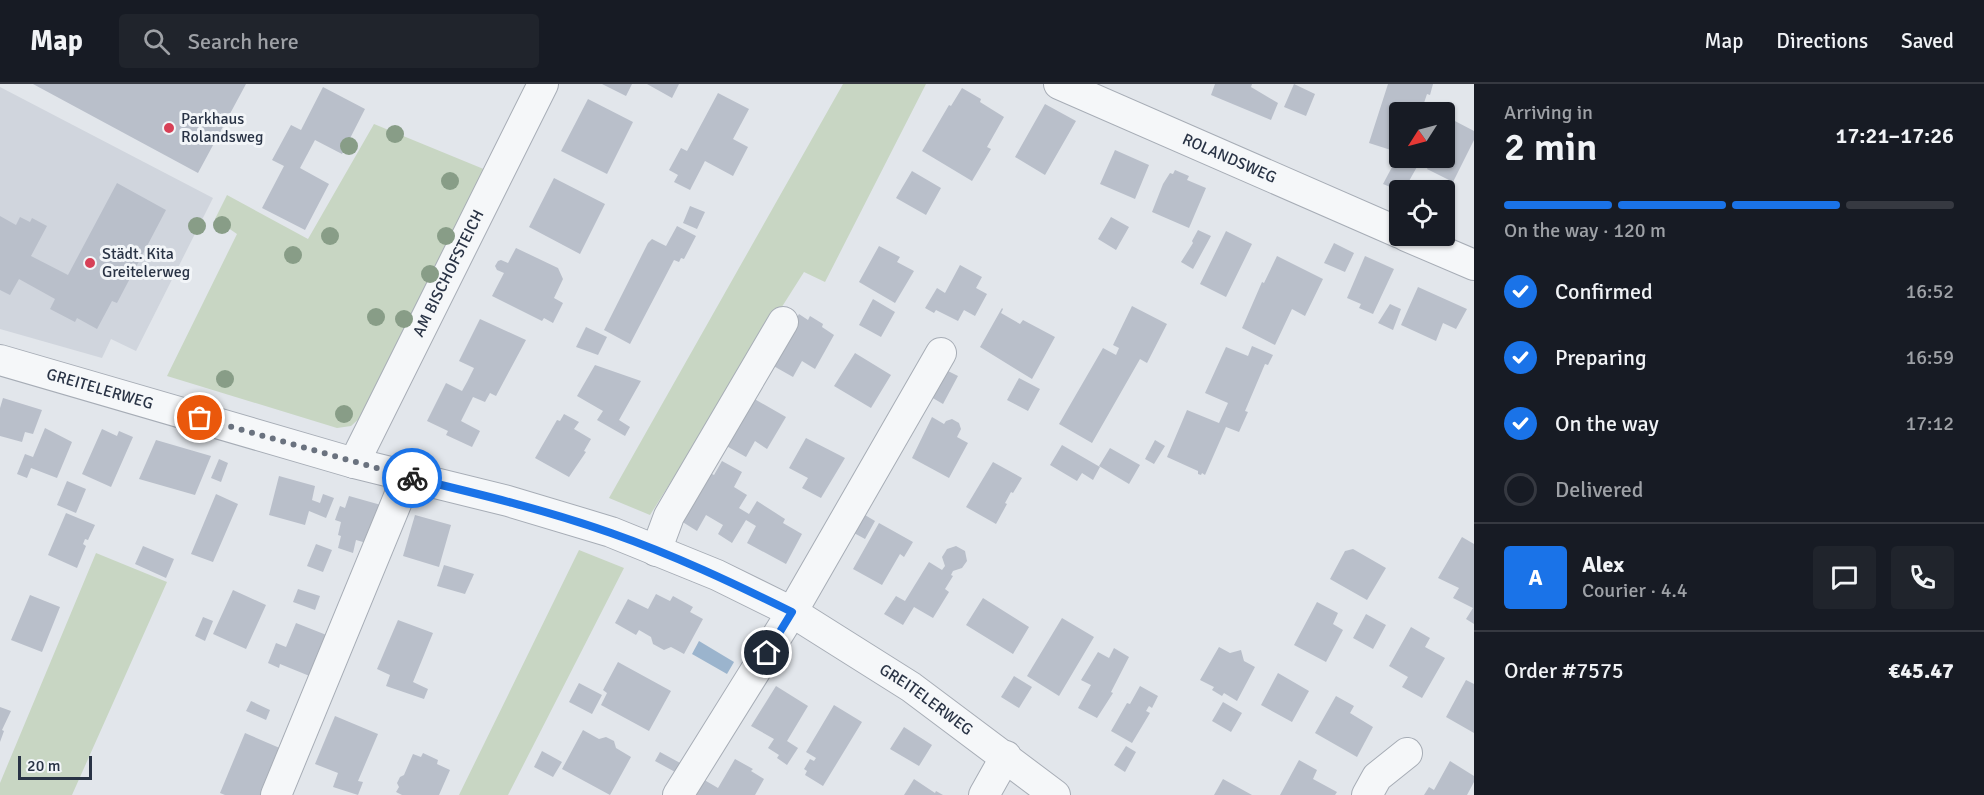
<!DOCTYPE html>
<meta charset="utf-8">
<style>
body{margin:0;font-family:Signika,sans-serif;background:#20242c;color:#f1f3f6;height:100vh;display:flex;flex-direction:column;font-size:22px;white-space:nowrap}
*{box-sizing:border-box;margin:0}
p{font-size:20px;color:#9ea1a6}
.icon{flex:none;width:33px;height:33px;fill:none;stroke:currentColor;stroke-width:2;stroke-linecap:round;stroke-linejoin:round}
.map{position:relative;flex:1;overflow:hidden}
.sheet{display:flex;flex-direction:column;background:#171b24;width:510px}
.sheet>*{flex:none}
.needle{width:39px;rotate:234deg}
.fabs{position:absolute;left:1389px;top:18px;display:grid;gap:12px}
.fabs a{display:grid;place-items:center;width:66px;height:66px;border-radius:6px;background:#171b24;box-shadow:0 2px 4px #0004;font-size:30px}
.scale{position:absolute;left:18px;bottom:15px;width:74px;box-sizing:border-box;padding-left:6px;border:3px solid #293345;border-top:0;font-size:16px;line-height:21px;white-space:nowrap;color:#293345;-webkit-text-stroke:4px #f2f5f8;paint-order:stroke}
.pin{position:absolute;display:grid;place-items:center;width:51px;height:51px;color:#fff;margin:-26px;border:3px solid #fff;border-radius:50%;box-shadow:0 2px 6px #0007}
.courier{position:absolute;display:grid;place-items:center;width:60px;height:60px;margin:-30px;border:4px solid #1a73e8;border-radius:50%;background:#fff;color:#222;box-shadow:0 2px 8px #0007}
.head em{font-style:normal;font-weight:600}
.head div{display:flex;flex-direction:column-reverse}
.head{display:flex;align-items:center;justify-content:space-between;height:102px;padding:0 30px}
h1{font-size:39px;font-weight:600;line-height:45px}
.bar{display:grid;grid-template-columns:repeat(4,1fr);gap:9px 6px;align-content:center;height:72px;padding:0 30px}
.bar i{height:8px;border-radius:4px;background:#363941}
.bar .on{background:#1a73e8}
.bar p{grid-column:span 4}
.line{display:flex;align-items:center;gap:15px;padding:0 30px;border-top:2px solid #363941}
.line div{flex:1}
.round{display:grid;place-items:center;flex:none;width:63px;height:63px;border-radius:6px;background:#20242c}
ol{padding:0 30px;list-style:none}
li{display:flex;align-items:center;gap:18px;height:66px}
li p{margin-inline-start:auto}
li .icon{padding:6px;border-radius:50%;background:#1a73e8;color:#fff;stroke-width:4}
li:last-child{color:#9ea1a6}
li i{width:33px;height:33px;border:3px solid #363941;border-radius:50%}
header{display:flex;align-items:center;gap:36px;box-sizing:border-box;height:84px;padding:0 30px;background:#171b24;border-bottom:2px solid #363941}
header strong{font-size:28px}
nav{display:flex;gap:33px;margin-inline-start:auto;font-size:21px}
.search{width:420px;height:54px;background:#20242c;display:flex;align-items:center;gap:15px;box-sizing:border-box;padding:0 21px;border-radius:6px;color:#9ea1a6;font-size:22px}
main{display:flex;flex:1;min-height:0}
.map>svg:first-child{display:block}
.built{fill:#d0d5dd}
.green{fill:#c8d6c3}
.water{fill:#9bb4cd}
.building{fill:#b9bfca}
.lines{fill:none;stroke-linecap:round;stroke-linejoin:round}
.minor-casing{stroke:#a7adb6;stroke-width:32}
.minor{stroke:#f5f7f9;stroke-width:30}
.tree{fill:#889d87}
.done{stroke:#6a727f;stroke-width:6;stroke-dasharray:0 10.8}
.route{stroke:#1a73e8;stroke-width:8}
.poi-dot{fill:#d74057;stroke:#f2f5f8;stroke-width:2}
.labels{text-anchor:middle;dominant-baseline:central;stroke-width:6;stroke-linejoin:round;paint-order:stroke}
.poi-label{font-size:16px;fill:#293345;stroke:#f2f5f8;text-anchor:start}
.street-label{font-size:16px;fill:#293345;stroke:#f2f5f8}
</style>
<header>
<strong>Map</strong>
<div class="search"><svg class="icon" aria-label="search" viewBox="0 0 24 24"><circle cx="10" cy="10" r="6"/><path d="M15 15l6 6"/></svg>Search here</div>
<nav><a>Map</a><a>Directions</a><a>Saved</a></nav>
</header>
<main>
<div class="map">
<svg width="1474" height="711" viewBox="0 0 1474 711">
<rect width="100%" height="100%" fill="#e2e6eb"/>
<path class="built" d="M0,3L213,114L136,267L111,255L102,274L0,245Z"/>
<path class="green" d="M843,0H926L825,198L804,188L650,431L609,414Z
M374,40L486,86L362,332L351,342L337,344L167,292L237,150L215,135L227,111L308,155Z
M579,466L624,484L508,711H459Z
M96,469L167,498L72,711H0V699Z"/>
<path class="water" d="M699,557L734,578L727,590L692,570Z"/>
<path class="building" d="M33,0H246L198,89Z
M602,0H632L626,12Z
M647,0H679L672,14Z
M1215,0H1252L1251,3L1278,19L1271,36L1211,11Z
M1294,0L1315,10L1306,32L1284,23Z
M1388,0H1433L1430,11L1427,10L1421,28H1400V64L1396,63L1394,67L1369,59Z
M323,3L365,25L342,70L315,56L300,84L329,100L305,146L262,124L284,82L272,76L291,41L301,46Z
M962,4L981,15L980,18L1004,33L987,63L991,65L972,97L922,67L949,21L951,22Z
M718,9L749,25L733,55L748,63L733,92L705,77L690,106L674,98L678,91L669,86L681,64L687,67Z
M588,15L633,38L607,90L561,67Z
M1045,20L1076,37L1045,91L1015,73Z
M1453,36L1474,47V56L1453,98L1427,85L1433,74H1444V52Z
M1115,66L1149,81L1135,115L1100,100Z
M1400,68V74H1404L1418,81L1404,106L1400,107L1383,100Z
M1175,86L1189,92L1187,96L1206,104L1189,144L1152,128L1163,100L1170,89L1173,90Z
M912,87L941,104L926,131L896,114Z
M554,94L605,120L580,170L529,143Z
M117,99L166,126L117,219L112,217L97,245L77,234L75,238L50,225L55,215L19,195L10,211L0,206V132L16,141L20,133L30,138L32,134L47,142L31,172L68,191Z
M690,122L705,128L697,145L683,139Z
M1111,133L1129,143L1116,166L1098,155Z
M677,142L696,152L684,175L681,174L679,178L674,176L630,260L604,246L648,159L652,155L666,162Z
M1198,146L1211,152L1193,185L1181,178L1193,159L1192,157Z
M1226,147L1252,160L1226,213L1200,200Z
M1334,159L1354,169L1345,188L1324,179Z
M879,162L900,173L897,178L914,187L895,219L859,198Z
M516,164L558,184L563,195L554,214L563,219L553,239L544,234L542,237L492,212L504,189L497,186L495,182L498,177L501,176L508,179Z
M1277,172L1323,195L1305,232L1292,225L1275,261L1242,244L1262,198L1264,199Z
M1365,172L1394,185L1373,230L1359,224L1361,220L1347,214Z
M960,181L982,193L976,204L987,210L975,232L964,226L958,237L936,226L934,229L925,224L937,204L945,209Z
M1418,203L1467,225L1456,245L1443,239L1436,257L1401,241Z
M873,215L895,228L881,253L859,241Z
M1390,220L1401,225L1393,246L1378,239Z
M1132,222L1167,240L1147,279L1140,275L1092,359L1059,340L1103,264L1116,271L1119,264L1113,261Z
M1002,224L1003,225L1001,229L1020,240L1023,236L1055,253L1032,295L980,263Z
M799,230L808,236L810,232L823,240L822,243L834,251L815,285L802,277L793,293L770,280Z
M480,235L526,256L496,312L490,309L485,318L473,313L461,337L480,347L472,363L446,351L448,347L427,337L446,299L462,307L467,298L474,284L459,277Z
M586,243L607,253L598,271L576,263Z
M1252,262L1273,271L1268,281L1265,280L1245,327L1248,328L1239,348L1226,343L1205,391L1202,389L1201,391L1198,390V387L1167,373L1187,326L1219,339L1228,319L1205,309L1226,263L1248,272Z
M855,269L891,291L871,324L834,302Z
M595,281L641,297L619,336L630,343L625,352L597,336L603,327L577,312Z
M946,286L958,292L943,320L931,313Z
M1019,294L1040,305L1028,327L1007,316Z
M751,313L786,333L767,365L755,357L746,373L723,360Z
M3,314L42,326L33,350L25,348L22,358L0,352V324Z
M564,330L579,338L574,345L591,355L584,367L586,368L569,393L535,374L557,336L560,337Z
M932,333L944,340L946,337L952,335L959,339L961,345L957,353L968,359L949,394L912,374Z
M45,344L72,358L57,394L31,384L27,394L17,390L25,370L33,373Z
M102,345L117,352L119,347L133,353L111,403L82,390Z
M806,354L845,374L821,414L802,404L808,394L789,384Z
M156,356L211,372L195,411L139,395Z
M1155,356L1165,362L1154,380L1145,375Z
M1062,361L1100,383L1093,396L1082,389L1077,397L1050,381Z
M1110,364L1140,381L1129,400L1099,382Z
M219,375L228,379L221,398L211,394Z
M722,377L742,388L734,403L747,411L739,424L749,430L757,417L785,435L783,439L802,450L786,480L747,459L756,442L746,436L732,459L718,450L723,441L706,431L697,447L681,437L710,389L714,391Z
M993,378L1022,394L1013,409L1011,408L1005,419L1007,420L996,440L966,423Z
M279,392L315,402L312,416L320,419L323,410L334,414L326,434L309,427L305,441L269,431Z
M67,397L86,405L76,429L57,421Z
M216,410L238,420L213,478L191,470Z
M349,412L381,421L370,460L356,456L353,469L338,464L341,452L338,451L341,438L335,436L340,422L345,424Z
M66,429L95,441L88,456L85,455L83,460L86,462L77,484L48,471Z
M415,431L451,441L439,483L403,472Z
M865,431L875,437L865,455L854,449Z
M879,439L913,458L904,473L900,470L882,501L853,485Z
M1462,453L1474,460V540L1466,535L1473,524L1453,514L1459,504L1438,494Z
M316,460L332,466L323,488L307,482Z
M143,462L174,475L166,494L135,480Z
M956,462L965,467L967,477L962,484L953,487L951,491L953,492L945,505L949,508L933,534L914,523L903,541L884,530L896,512L905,517L929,478L942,486L945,482L942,473L947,465Z
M1353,465L1386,484L1367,516L1330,495L1345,467Z
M444,481L474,490L465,510L437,502Z
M298,505L320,512L315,526L293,518Z
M233,506L266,521L246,565L213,550Z
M656,510L670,517L673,512L693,523L690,528L703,535L684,570L671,563L664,566L653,560L651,553L639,546L636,551L615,539L628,515L648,525Z
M30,511L60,523L42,568L11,556Z
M983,514L1029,543L1013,570L966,541Z
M1317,518L1338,529L1333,540L1343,546L1326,578L1294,561Z
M1366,530L1386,541L1373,565L1353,554Z
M203,533L213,537L205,557L195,552Z
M1062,534L1094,553L1059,612L1027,592Z
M398,536L433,549L413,598L428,605L424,615L386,602L390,591L377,585Z
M296,539L329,552L312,593L280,580L279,584L268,579L276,559L286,563Z
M1411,543L1430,554L1425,563L1445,574L1422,614L1402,603L1408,593L1389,582Z
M1219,563L1230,569L1241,566L1244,577L1255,583L1237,617L1224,609L1222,612L1212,606L1214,603L1200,596Z
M1114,564L1129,573L1111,608L1113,609L1097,634L1078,624L1091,601L1081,596L1098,568L1109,574Z
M618,578L671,607L649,647L601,621L607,609L603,606Z
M1278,589L1309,607L1292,638L1261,621Z
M1014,592L1032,603L1019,624L1001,613Z
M1466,596L1474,600V649L1446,633Z
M579,599L602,611L592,630L569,618Z
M776,602L808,622L787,657L798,664L787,681L777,674L779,671L768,664L774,655L751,642Z
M1140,602L1158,612L1152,624L1149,622L1146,627L1150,629L1132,659L1111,647L1127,619L1130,620Z
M1336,612L1354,622L1350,629L1373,643L1357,673L1315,649Z
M251,617L270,626L266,636L246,627Z
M1223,618L1242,629L1231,648L1212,637Z
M834,621L862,638L823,702L805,691L807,687L804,685L810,675L814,677L816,674L806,668Z
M0,623L11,627L2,646L4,647L0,658Z
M335,632L378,650L358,697L363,698L358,711L333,703L338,689L315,680Z
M904,643L932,661L919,682L890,665Z
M583,646L599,655L606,653L614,657L616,664L631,673L610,711L562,685Z
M245,649L282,665L262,711H225L220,709Z
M1126,662L1136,668L1125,688L1114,681Z
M542,667L562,678L553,693L534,683Z
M660,668L682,680L677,689L655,677Z
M423,669L438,676L437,680L450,686L439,711H402L396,708L399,703L397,699L400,693L404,691L413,670L421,673Z
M735,675L753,685L751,687L764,695L755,711H690L701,694L718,704Z
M1299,676L1317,686L1313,695L1337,708L1335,711H1280Z
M1450,677L1474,692V698L1467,711H1424L1429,703L1434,706Z
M914,695L935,709L936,707L943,711H904Z
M1223,695L1252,711H1214Z"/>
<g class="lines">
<g class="minor-casing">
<g id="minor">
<path id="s1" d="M1059,0L1400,149"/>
<path d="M1406,152L1474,181"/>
<path id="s2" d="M0,276L354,379L508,417L611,448L717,491L792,528L911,603L1055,711"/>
<path id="s3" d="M354,379L543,0"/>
<path d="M656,467L669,432L783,238"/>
<path d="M276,711L407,393"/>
<path d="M678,711L792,528L941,269"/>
<path d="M984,711L1006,672"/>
<path d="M1367,711L1377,693L1407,669"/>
</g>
</g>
<use href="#minor" class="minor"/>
</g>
<g class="tree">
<circle cx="395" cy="50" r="9"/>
<circle cx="349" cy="62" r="9"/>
<circle cx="450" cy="97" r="9"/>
<circle cx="222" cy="141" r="9"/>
<circle cx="197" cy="142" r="9"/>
<circle cx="330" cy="152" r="9"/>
<circle cx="446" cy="152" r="9"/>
<circle cx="293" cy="171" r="9"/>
<circle cx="430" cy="190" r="9"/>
<circle cx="376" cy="233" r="9"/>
<circle cx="404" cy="235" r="9"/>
<circle cx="225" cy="295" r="9"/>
<circle cx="344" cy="330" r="9"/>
</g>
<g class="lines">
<path class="done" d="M200,334L412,394"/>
<path class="route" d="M412,394C479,410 546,426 611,449C674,471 733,499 792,528L767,569"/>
</g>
<g class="poi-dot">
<circle cx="169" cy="44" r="6"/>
<circle cx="90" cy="179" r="6"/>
</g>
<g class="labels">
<g class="poi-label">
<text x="181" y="35">Parkhaus<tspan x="181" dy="18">Rolandsweg</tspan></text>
<text x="102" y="170">Städt. Kita<tspan x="102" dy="18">Greitelerweg</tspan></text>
</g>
<g class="street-label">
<text stroke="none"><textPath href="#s1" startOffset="186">ROLANDSWEG</textPath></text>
<text stroke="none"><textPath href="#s3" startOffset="212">AM BISCHOFSTEICH</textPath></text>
<text stroke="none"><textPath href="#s2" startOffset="104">GREITELERWEG</textPath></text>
<text stroke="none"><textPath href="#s2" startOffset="993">GREITELERWEG</textPath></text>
</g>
</g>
</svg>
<div class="fabs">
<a><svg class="needle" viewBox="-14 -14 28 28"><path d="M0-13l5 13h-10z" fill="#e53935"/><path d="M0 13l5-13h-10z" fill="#9ea1a6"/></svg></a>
<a><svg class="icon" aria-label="locate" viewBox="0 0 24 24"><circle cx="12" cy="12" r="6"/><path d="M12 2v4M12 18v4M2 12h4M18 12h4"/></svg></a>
</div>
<div class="scale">20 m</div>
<div class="pin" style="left:200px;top:334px;background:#ea580c"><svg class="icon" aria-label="bag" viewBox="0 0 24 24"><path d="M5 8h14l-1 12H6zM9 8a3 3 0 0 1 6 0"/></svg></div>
<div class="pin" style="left:767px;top:569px;background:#1f2937"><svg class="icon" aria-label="home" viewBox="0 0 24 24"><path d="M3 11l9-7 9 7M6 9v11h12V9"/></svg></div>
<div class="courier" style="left:412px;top:394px"><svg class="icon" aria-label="bike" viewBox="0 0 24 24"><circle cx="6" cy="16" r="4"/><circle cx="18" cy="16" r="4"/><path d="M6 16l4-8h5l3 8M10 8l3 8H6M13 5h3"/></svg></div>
</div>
<section class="sheet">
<div class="head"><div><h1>2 min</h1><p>Arriving in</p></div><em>17:21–17:26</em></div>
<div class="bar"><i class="on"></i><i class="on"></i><i class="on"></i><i></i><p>On the way · 120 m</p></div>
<ol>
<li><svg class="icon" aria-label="check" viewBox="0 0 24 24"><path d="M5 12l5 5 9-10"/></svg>Confirmed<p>16:52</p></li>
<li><svg class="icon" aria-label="check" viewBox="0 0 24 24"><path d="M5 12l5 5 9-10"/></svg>Preparing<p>16:59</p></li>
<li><svg class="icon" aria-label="check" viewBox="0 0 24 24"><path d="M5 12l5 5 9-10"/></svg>On the way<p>17:12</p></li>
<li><i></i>Delivered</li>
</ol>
<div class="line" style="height:108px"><b class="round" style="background:#1a73e8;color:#fff">A</b><div><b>Alex</b><p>Courier · 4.4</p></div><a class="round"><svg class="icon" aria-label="chat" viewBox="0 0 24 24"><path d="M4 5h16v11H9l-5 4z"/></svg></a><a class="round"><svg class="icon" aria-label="phone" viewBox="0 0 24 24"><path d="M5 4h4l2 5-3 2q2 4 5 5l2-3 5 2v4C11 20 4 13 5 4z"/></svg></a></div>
<div class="line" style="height:78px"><div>Order #7575</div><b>€45.47</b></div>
</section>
</main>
